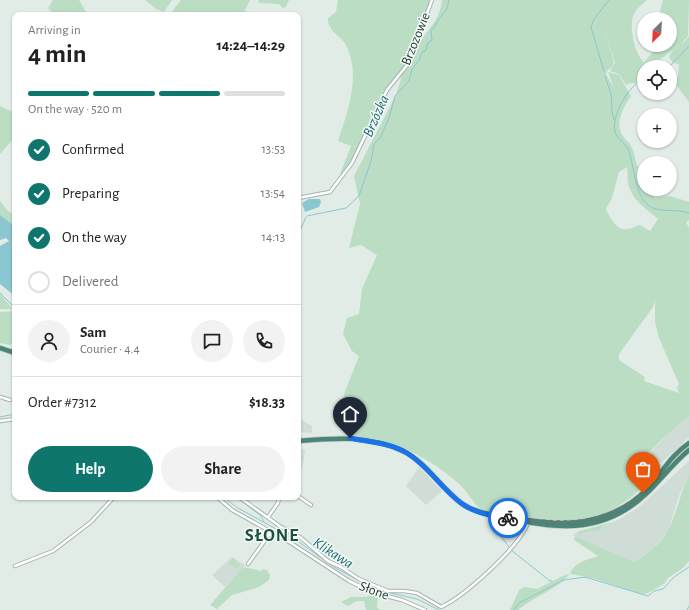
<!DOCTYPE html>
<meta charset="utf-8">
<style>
body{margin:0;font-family:"Alegreya Sans",sans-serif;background:#f2f2f2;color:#222;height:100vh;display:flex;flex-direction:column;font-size:15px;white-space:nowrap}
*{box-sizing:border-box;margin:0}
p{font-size:13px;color:#767676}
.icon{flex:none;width:22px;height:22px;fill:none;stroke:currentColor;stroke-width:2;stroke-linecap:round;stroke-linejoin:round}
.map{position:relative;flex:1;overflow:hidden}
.panel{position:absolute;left:12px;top:12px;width:289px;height:488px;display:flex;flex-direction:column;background:#fff;border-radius:8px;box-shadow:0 1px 3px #0004}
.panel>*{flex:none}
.needle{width:26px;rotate:204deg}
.controls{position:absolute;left:637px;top:12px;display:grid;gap:8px}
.controls a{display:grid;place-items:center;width:40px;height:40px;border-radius:50%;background:#fff;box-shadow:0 1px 3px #0004;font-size:20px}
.pin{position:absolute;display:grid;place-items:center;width:34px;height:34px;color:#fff;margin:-41px -17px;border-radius:50% 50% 50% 0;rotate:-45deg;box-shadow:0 0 4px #0007}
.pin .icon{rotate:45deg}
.courier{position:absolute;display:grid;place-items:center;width:40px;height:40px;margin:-20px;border:3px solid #1a73e8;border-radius:50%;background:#fff;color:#222;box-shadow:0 1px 5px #0007}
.overview em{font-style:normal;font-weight:700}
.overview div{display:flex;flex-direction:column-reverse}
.overview{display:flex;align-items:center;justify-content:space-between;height:68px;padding:0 16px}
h1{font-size:26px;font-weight:700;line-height:30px}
.bar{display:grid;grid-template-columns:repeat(4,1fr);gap:6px 4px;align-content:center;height:48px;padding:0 16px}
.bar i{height:5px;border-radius:3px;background:#e0e0e0}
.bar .current{background:#0f766e}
.bar p{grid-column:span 4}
.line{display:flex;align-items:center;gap:10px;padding:0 16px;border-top:1px solid #e0e0e0}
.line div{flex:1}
.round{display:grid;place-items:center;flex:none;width:42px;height:42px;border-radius:21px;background:#f2f2f2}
ol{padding:0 16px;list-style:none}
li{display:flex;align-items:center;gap:12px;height:44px}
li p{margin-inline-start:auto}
li .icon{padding:4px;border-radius:50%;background:#0f766e;color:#fff;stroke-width:4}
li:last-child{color:#767676}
li i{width:22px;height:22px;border:2px solid #e0e0e0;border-radius:50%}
.cta{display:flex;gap:8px;margin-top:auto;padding:8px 16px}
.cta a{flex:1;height:46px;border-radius:24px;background:#0f766e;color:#fff;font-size:16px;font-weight:700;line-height:46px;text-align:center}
.cta a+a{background:#f2f2f2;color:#222}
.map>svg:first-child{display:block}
.built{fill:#d0dcd6}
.green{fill:#bbddc4;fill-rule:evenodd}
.water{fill:#8bc7d0}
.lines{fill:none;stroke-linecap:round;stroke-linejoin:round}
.stream{stroke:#8bc7d0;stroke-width:1}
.minor-casing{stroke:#a5b4ae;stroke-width:4.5}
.trunk-casing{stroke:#c1c9c6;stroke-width:6}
.minor{stroke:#fff;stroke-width:2.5}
.trunk{stroke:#4a8576;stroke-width:4.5}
.done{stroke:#657a73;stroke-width:4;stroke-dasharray:0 7.2}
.route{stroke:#1a73e8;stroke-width:5}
.labels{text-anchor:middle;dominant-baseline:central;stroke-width:3;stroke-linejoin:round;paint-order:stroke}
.street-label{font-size:14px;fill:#223d35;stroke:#f3f9f5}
.water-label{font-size:15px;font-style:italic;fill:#1d6b78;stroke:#f3f9f5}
.district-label{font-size:18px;font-weight:bold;letter-spacing:1px;fill:#1e4f42;stroke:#f3f9f5}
</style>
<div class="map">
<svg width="689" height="610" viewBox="0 0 689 610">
<rect width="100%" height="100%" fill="#e2ece7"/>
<path class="built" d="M689,416V437L661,463L650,453L672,429Z
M298,418L312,426V433L298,432Z
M298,448L305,450L303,465L298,477Z
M689,461V475L680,493L668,531L653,549L634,562L572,535L579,531L599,527L618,520L639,507Z
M419,467L442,491L426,505L406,486Z
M232,557L245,565L225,587L212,575Z"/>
<path class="green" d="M53,0H79L88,15H55L48,8Z
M145,0H172L164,12L156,9Z
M181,0H250L243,15H194L193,13L187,15H169Z
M259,0H289L286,7L283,8L279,4L258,3Z
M338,0H432L415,46C426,35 442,15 442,0H647C643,4 637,8 634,14C628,25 635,55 644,62L659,45H670V19H658L663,0H689L688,36L682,43L650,67H644V72L637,83H631L626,85L619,74L610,71L615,62L603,25L614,61L612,67L607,71L606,74L614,88L608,72L619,75L631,96C624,106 614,124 623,136C626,141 630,143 632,148C637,160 634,164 644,173V189H647L655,198L670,196L689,202V220L686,222L689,228V416C667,433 644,455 630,479L641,488C597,533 539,523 483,510C476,508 467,490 458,483C442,469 421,455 401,447C386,440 368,439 352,435L353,422H341L344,394L359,356L352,351L343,334L347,318L359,314L362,289L377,255L361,245L349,248L360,204L354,176L396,95L401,79L400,76L386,88L350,164L342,175L340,174L351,146L338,141C348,111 361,75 346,45C341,36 327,31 328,18L336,12ZM627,167C628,172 627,178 628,183C632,201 646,208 658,219L650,231L640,225C635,226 632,229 627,229C617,232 609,216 606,209L612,198L619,172ZM655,300V322L659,338L679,384L677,389L679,393L644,381L645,377L619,360V354L653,307Z
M689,36V102L677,86L670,85V74L675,80L678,77L679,64L673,63L669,57C671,48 684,45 689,36Z
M0,106L15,113V137L0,154Z
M0,201L7,210L15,216V226L0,215Z
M0,294L13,309H0Z
M15,311V343L10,345L0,343V312Z
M689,475V561L683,568L668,578L664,584L648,593L642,594L592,578L570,574C556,590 535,596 518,610H510L519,590L524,587L537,589L565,575L570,574C574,562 587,560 598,556L574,540L575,536L634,562C647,554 661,544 668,530C677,513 680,493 689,475Z
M611,522L602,526L601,529L579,534L577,532Z
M233,558L240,565L236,569L229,563Z
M243,567L262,571V569L267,570L270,575L269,580L259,587L232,595L217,609L210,605Z
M370,594L378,597L377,608L381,610H366L364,601H357L348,606L341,602L351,597H367Z"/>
<path class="water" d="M309,199H320L321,202L319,207L305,212L302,203Z
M0,215L15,226V233L12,236L15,240V296L0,284V246L9,241L6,238L0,240Z"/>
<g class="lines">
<path class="stream" d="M669,67L689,46
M604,72L591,27L594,19L609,0
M605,76L611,94L612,111L614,120
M644,79C629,84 611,116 615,132C618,140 627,144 629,151C634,166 635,195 648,205C659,214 677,208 689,213
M307,216L346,208L359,196L371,161L374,144L380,138L389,118L395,96L409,81L412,69L420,59L422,52L426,50L428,43L432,40L431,31C437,24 440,16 447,9L449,0
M298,235L306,217
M0,293L14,307
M0,417L15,414
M223,497L238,508L296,540L334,567L363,583L382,591L417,599L439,610
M236,497L260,515L264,521
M500,535L509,547
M511,550L550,581H552
M514,610L519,603L564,580L585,577L648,596L654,591L663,589L674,577L689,567
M687,610L689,606"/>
<g class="minor-casing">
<path id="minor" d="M298,198L330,192L352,163L387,90L408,64L432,0
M0,397L10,400
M0,421L15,419
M298,496L311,505
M217,497L232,510L291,543L349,581L374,593L402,600L425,610
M239,497L281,527L300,537L328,561L341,567L359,579L388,591H404L417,593L441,607
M268,517L278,503L279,497
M291,543L296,534
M248,564L271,532
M15,566L53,551L91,522L114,497
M441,607C465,596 519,547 528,523"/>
</g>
<g class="trunk-casing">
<path id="trunk" d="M0,348L15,353
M298,441C333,438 370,435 403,451C426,462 441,488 461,503C475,513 492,514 507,518C548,527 587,533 625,510C651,495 666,469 689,450
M526,520C537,521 548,523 559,523C591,524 626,512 648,488C662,473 671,455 689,443"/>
</g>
<use href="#minor" class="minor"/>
<use href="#trunk" class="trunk"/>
</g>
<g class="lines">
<path class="done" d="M508,518C558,523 602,530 643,493"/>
<path class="route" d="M350,438C369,442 391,443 407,453C428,466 441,488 461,503C474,513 492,516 508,518"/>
</g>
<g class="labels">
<g class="street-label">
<text transform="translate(416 39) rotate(-68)">Brzozowie</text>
<text transform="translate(374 591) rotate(20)">Słone</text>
</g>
<g class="water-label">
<text transform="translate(376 116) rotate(-66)">Brzózka</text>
<text transform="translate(333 553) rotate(33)">Klikawa</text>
</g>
<g class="district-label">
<text x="272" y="536">SŁONE</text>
</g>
</g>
</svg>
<div class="controls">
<a><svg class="needle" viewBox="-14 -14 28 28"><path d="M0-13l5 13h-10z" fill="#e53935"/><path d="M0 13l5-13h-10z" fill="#767676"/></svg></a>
<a><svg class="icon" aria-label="locate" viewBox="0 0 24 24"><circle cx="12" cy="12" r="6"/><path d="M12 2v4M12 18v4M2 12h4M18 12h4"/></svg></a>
<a>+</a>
<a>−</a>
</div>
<div class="pin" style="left:643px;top:493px;background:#ea580c"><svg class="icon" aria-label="bag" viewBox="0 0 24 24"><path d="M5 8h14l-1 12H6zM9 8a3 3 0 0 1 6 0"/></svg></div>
<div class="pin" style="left:350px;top:438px;background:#1f2937"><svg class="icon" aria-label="home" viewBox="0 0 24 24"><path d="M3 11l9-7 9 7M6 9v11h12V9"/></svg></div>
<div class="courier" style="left:508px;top:518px"><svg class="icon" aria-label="bike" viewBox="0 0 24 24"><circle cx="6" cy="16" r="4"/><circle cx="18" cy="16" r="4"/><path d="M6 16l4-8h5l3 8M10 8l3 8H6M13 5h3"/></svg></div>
<section class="panel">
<div class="overview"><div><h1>4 min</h1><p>Arriving in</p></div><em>14:24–14:29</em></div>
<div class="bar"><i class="current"></i><i class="current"></i><i class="current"></i><i></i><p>On the way · 520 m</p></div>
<ol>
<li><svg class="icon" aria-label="check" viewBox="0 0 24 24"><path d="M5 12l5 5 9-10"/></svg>Confirmed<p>13:53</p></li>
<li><svg class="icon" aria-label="check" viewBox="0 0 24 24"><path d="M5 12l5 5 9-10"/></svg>Preparing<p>13:54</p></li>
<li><svg class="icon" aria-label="check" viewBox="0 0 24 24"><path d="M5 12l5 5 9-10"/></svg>On the way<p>14:13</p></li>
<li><i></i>Delivered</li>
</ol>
<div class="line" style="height:72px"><a class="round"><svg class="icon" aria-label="person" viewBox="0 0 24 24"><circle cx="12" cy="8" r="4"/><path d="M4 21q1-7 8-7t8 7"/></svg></a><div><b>Sam</b><p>Courier · 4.4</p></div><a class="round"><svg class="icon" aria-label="chat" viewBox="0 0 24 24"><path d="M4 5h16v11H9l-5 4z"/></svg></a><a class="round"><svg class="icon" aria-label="phone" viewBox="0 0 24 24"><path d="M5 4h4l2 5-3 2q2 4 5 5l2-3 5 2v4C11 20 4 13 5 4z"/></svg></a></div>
<div class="line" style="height:52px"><div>Order #7312</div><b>$18.33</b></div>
<div class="cta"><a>Help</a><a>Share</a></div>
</section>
</div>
